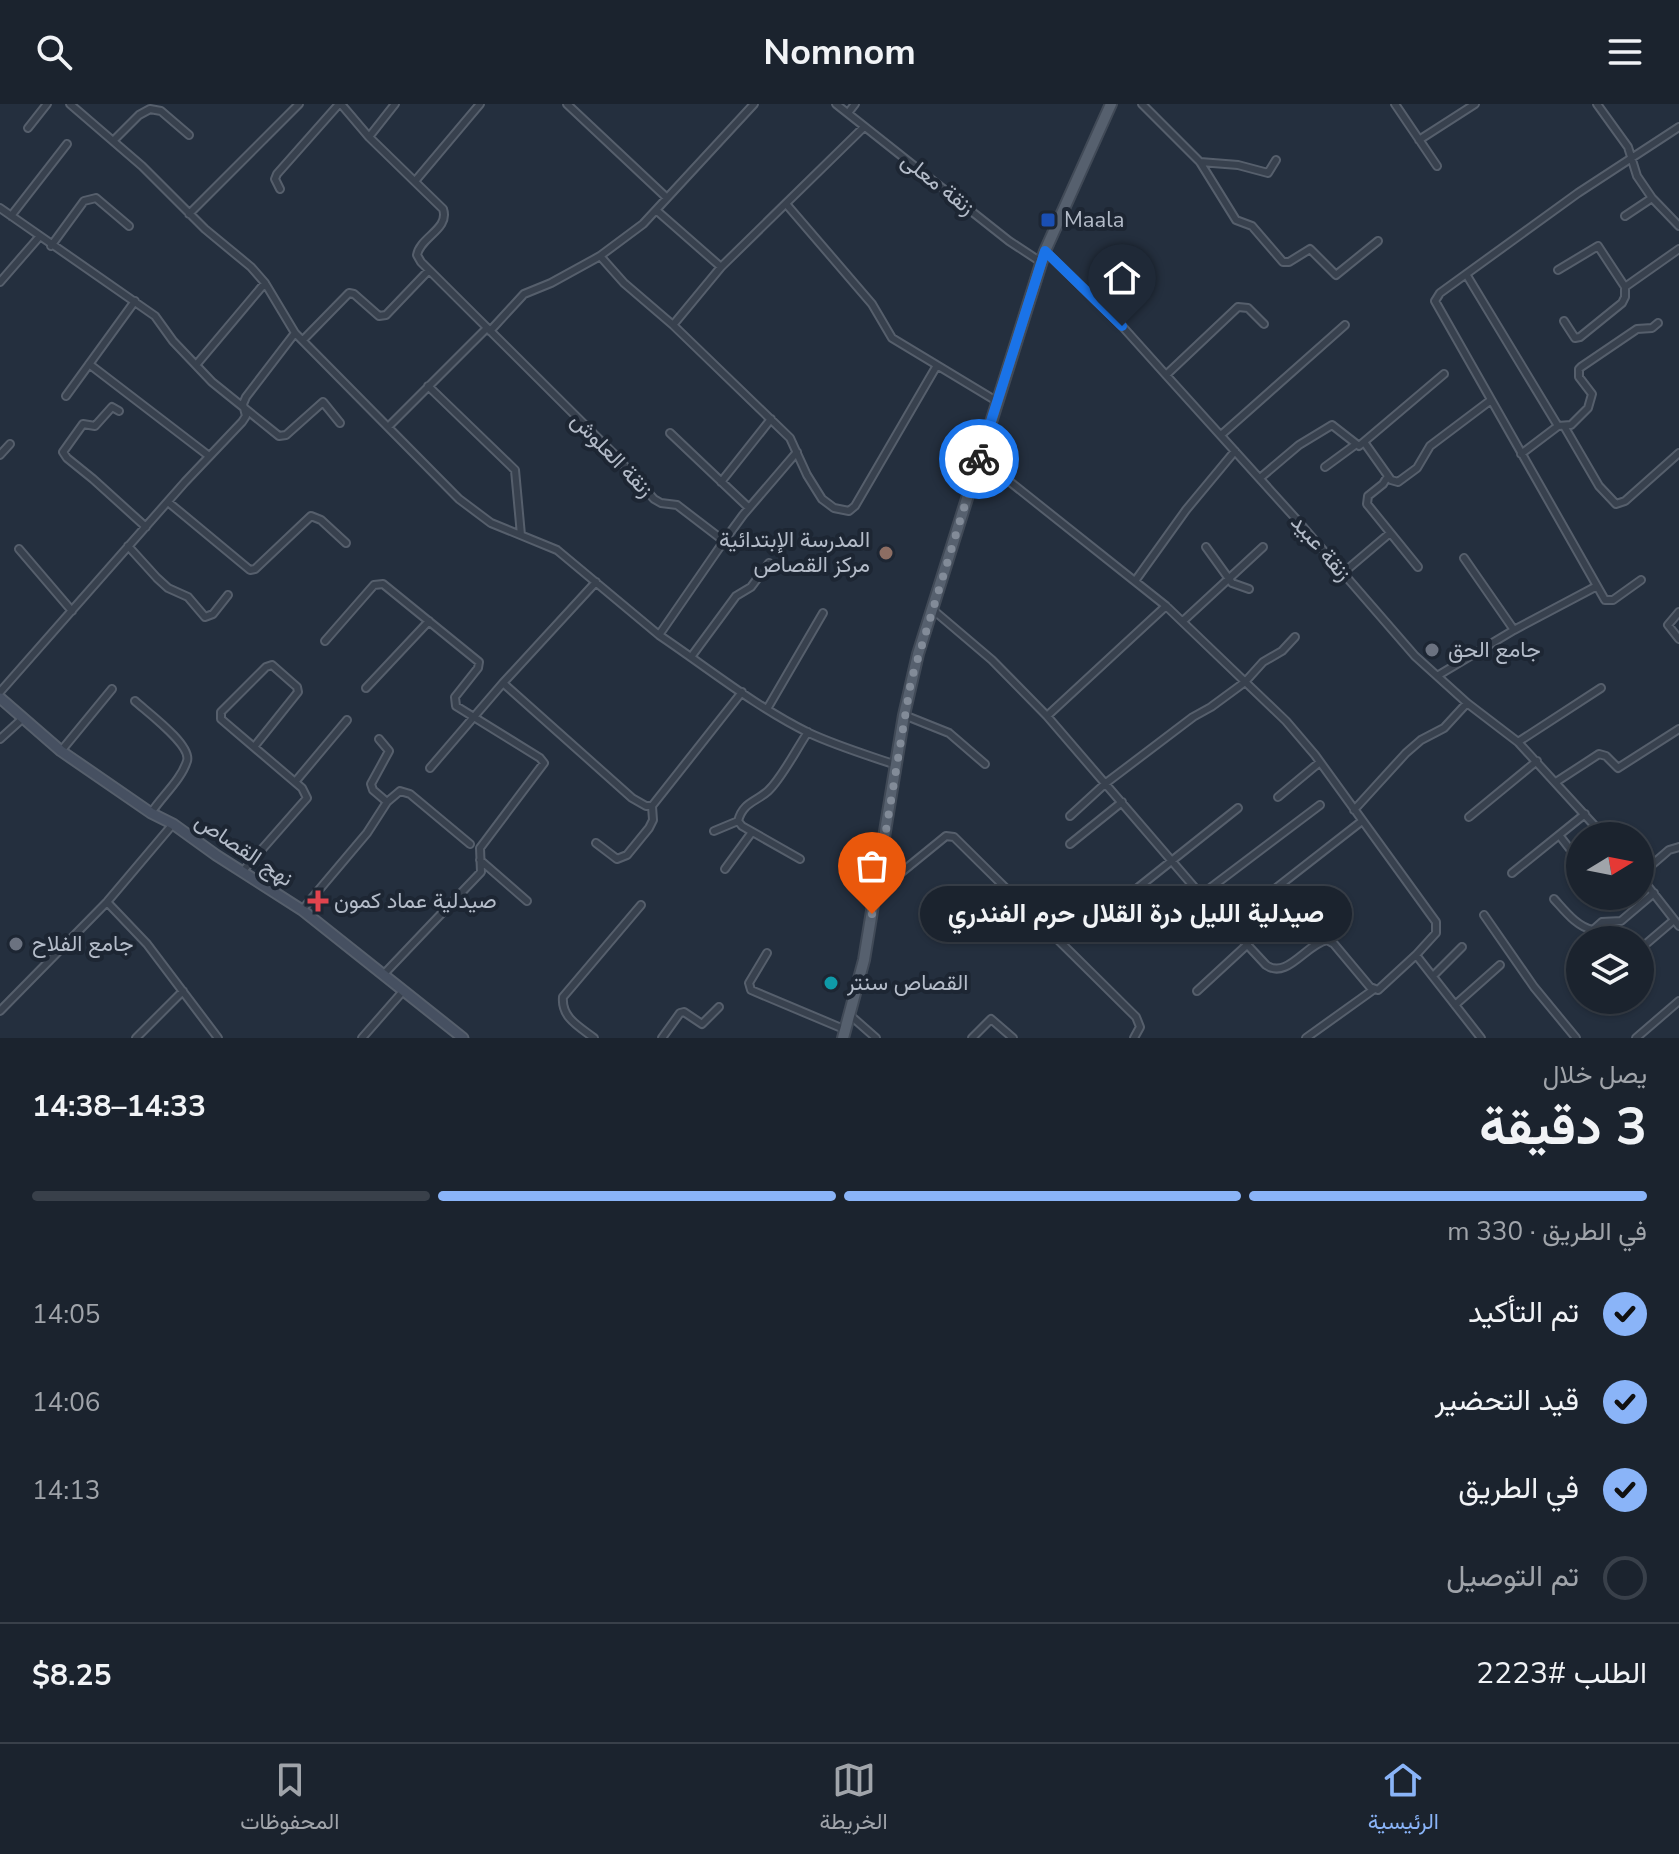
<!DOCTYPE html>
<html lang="ar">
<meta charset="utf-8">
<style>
body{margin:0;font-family:"Nunito Sans",Vazirmatn,sans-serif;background:#242b36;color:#f1f3f6;direction:rtl;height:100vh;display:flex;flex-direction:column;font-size:30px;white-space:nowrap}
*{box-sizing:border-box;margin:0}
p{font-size:26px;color:#a0a4aa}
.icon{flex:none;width:44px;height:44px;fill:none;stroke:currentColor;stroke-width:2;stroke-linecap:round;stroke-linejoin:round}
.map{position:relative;height:934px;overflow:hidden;direction:ltr}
.sheet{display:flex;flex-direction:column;background:#1b232e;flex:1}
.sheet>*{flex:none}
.needle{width:52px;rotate:80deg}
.fabs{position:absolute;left:1566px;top:718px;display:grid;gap:16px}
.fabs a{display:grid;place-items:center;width:88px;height:88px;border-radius:50%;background:#1b232e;box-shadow:0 2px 6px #0004,0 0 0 2px #39404a;font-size:40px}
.pin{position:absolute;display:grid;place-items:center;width:68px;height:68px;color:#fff;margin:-82px -34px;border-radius:50% 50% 50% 0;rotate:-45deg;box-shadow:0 0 8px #0007}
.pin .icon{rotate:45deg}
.courier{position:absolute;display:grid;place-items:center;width:80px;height:80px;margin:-40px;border:6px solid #1a73e8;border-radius:50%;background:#fff;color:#222;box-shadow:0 2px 10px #0007}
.bubble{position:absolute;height:56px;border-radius:28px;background:#1b232e;box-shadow:0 2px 6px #0004,0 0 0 2px #39404a;font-size:26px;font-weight:700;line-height:56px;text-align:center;direction:rtl}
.summary em{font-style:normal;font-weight:700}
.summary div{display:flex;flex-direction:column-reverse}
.summary{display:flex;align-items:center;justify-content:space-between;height:136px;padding:0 32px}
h1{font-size:52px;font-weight:700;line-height:60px}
.bar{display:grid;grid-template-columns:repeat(4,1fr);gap:12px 8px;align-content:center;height:96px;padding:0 32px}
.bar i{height:10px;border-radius:6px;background:#39404a}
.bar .active{background:#8ab4f8}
.bar p{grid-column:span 4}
.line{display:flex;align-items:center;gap:20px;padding:0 32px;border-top:2px solid #39404a}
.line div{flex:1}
ol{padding:0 32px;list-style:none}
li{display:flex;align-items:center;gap:24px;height:88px}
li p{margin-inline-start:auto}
li .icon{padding:8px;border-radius:50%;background:#8ab4f8;color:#111;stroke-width:4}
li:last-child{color:#a0a4aa}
li i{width:44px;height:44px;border:4px solid #39404a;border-radius:50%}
header{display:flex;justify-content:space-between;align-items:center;height:104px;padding:0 32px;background:#1b232e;font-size:36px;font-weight:700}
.tab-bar{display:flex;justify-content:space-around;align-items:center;height:112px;border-top:2px solid #39404a;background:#1b232e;font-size:22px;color:#a0a4aa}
.tab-bar a{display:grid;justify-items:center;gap:4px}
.tab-bar .active{color:#8ab4f8}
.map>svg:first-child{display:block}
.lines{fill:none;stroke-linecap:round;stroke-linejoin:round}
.street-casing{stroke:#565f6c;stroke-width:10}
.secondary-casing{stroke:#565f6c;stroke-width:13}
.primary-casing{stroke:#414a57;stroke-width:14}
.street{stroke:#38414e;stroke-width:6}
.secondary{stroke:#465061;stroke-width:9}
.primary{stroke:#56606e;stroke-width:10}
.done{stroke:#828b98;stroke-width:8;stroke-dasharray:0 14.4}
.route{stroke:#1a73e8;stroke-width:10}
.transit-dot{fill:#1a4fb4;stroke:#1d2633;stroke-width:3}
.education-dot{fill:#8d6e63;stroke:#1d2633;stroke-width:3}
.worship-dot{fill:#6b7280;stroke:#1d2633;stroke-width:3}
.health-dot{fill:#e0444e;stroke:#1d2633;stroke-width:3}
.culture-dot{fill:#0f9aa8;stroke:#1d2633;stroke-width:3}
.labels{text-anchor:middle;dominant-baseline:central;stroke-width:8;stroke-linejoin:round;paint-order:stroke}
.street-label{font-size:22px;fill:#b4bcc9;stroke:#1d2633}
.poi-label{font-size:22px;fill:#b4bcc9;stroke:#1d2633;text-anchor:start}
</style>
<header><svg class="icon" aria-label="menu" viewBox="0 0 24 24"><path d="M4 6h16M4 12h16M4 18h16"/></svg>Nomnom<svg class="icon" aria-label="search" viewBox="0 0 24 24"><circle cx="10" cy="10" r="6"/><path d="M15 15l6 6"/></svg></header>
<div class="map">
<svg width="1679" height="934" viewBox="0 0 1679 934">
<rect width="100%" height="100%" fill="#242f3e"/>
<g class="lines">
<g class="street-casing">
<path id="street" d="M70,0L142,62L205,125L251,163L265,179L295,229L459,395L491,419L557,446L659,531
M341,0L369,33L443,105C450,125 420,133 417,151L421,158L615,351L654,395L661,399L677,401L724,437L659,531C708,564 756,603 809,629C837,642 867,651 896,661
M567,0L667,94
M754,0L643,120L600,152L624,179L673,221L790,334L807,371L822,395L834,404L849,407L855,402L936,263
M836,0L1009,137L1041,158
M1142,0L1200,58L1236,116L1252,122L1283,158H1289L1310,145L1336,171L1378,137
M1395,0L1437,62
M1597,0L1628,43L1637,72L1652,94L1679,122
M848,9L855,0
M28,24L47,0
M369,33L395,0
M114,36L139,11L150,5L161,7L189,31
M1419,36L1475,0
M1200,58L1238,61L1268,69L1276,56
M416,76L480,0
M280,85L275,75L277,70L339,0
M787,101L872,200L892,234L998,298
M0,104L155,212L173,237L212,278L279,332L286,331L323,298L340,319
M656,106L721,163
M189,110L299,0
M11,112L67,40
M1625,112L1652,94
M51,142L84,97L96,94L129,122
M1045,147L1122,222L1166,271L1297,416L1415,552L1467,599L1518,638L1604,732
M1558,166L1598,142L1625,183
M1466,170L1558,322
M0,178L40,132
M1564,217L1575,234L1580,233L1622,199L1625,193V183L1679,145
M673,221L721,163L864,23
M490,227L524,190L551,179L600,152
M303,236L349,189L354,190L379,212L386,211L429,166
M89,260L209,352
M196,261L265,179
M1166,271L1238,203L1248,204L1264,220
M428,282L515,366L521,431
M66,292L135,197
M119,307L112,303L95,322L83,320L63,348L67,354L93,375L146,423
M1564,322L1599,382L1616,400L1625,397L1679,349
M388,323L487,224
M670,329L749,404
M1221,331L1345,221
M1364,338L1391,376L1398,378L1417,364L1430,342L1491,296
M1521,350L1558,322L1571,321L1588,304L1592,290L1579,273V265L1581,263L1637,225L1652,224L1658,219
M0,351L10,340
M980,354L1166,502L1286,617L1315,651L1436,818V829L1416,851
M1325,363L1355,341
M1388,372L1383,380L1368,392L1367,400L1418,463
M1260,374L1299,341L1332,321L1359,342L1444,270
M721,378L771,315
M168,398L250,466L255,465L311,412L321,416L346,439
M724,437L743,411L797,348
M128,442L157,474L168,484L188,493L205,513L213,510L228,491
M1206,443L1232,479L1249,485
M19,445L72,507
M1464,454L1514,526
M1343,469L1390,429
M1641,476L1613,496H1605L1435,197L1440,189L1578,89L1679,23
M1135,477L1186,406L1235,347
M932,505L992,556L1047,612L1201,791L1266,861C1287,876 1306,840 1327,836L1334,840L1370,883L1378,886L1416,851L1481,934
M1679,508L1668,521L1679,535
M1183,517L1263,443
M325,537L374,481L383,480L479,558L478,564L455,593L456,602L540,654L544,659L480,744L481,768L384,870
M691,553L736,492L751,483L769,459
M1437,572L1514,526L1597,482
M503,579L632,694L646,702H652
M366,584L429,517
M0,588L185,378L242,318L246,312L243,300L246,293L295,229
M135,597C147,608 192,641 187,657C181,676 162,692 151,709
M767,605L823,509
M904,611L949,629L985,660
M1047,612L1166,502
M0,635L22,615
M379,635L389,647L371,680L373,686L387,698
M1518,638L1601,584
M61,647L112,585
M430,664L503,579L596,478
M295,678L347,616
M1556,678L1599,650L1606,652L1618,664L1679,625
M1278,693L1320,658
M1354,706L1406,649L1421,636L1444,624L1467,599
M1070,712L1106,679L1193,613L1211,603L1245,578L1263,558L1282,547L1295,533
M1469,713L1537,657
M738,717L742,722L800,755
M714,727L738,717C743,698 756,698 768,687C782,674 797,644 808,628
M1559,731L1580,758
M596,739L617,755L627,751L649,724L653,716L652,702L742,588
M1070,740L1122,698
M480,756L527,797
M725,765L752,728
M242,768L307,694L302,684L228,621L221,615V608L266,563L272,561L297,583L298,588L254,643
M1512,769L1585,710
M1640,771L1669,746L1679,743
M1640,772L1679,822
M876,789L946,732L954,733L1136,913L1140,923L1134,934
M1201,791L1320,701
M1125,794L1238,704
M1554,795C1565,807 1577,823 1593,826L1602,818L1621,817L1654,789
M107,798L147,840L218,934
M302,806L367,729L387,698L400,687L410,690L470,740
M1159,809L1194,783
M1484,811L1534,883L1576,934
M1230,820L1362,717
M1640,845L1674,816
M767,849L749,879L751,886L846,926
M1433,872L1462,843
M1197,887L1248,840
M1455,901L1500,861
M0,907L107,798L173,720
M851,912L876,934
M136,934L183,887
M362,934L404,886
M594,934C580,923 561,914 563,893L641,801
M662,934L680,909L684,908L702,920L719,903
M972,934L991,915L1013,934
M1306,934L1373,886
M1636,934L1679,897"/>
</g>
<g class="secondary-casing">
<path id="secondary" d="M0,594L61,647L151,709L173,720L216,751L302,806L463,934"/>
</g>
<g class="primary-casing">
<path id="primary" d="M843,934L864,856L904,611L918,550L1045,147L1111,0"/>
</g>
<use href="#street" class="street"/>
<use href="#secondary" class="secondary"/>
<use href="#primary" class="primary"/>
</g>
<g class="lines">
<path class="done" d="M872,810L911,577L979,355"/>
<path class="route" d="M979,355L1045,147L1122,222"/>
</g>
<rect class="transit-dot" x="1040" y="108" width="16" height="16" rx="4"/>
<circle class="education-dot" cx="886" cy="449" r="8"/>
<g class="worship-dot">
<circle cx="1432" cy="546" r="8"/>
<circle cx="16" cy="840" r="8"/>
</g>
<path class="health-dot" d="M314 785h8v8h8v8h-8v8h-8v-8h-8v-8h8z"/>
<circle class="culture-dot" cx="831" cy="879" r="8"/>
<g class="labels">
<g class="street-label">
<text transform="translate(938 80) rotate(38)">زنقة معلى</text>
<text transform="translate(612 351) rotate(46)">زنقة العلوش</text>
<text transform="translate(1321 444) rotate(49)">زنقة عبيد</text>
<text transform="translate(244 746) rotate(34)">نهج القصاص</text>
</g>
<g class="poi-label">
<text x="1064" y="116">Maala</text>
<text x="870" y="436" text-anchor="end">المدرسة الإبتدائية<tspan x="870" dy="25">مركز القصاص</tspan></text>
<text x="1448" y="546">جامع الحق</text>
<text x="334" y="797">صيدلية عماد كمون</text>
<text x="32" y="840">جامع الفلاح</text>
<text x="847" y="879">القصاص سنتر</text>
</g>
</g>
</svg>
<div class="fabs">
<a><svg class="needle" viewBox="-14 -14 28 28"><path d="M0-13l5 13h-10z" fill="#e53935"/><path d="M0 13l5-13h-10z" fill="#a0a4aa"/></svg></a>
<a><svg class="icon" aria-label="layers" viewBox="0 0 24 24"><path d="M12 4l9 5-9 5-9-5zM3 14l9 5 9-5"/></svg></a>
</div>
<div class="pin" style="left:872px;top:810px;background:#ea580c"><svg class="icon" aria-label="bag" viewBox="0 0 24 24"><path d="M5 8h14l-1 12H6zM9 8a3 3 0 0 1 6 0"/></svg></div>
<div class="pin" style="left:1122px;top:222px;background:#1f2937"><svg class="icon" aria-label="home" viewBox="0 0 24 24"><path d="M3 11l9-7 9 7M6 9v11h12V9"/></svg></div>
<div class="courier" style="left:979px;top:355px"><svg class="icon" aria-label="bike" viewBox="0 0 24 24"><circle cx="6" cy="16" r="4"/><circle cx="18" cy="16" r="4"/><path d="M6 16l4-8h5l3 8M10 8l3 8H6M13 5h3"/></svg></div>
<div class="bubble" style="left:920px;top:782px;width:432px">صيدلية الليل درة القلال حرم الفندري</div>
</div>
<section class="sheet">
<div class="summary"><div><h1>3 دقيقة</h1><p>يصل خلال</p></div><em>14:33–14:38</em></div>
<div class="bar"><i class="active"></i><i class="active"></i><i class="active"></i><i></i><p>في الطريق · 330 m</p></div>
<ol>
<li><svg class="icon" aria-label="check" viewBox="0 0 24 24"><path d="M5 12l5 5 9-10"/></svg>تم التأكيد<p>14:05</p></li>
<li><svg class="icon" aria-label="check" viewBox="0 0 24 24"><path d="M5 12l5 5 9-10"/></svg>قيد التحضير<p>14:06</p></li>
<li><svg class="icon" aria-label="check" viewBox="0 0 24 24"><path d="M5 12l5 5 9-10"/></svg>في الطريق<p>14:13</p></li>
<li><i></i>تم التوصيل</li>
</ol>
<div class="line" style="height:104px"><div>الطلب #2223</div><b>$8.25</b></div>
</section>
<nav class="tab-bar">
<a class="active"><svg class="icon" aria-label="home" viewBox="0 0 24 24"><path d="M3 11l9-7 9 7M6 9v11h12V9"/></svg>الرئيسية</a>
<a><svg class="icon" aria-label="map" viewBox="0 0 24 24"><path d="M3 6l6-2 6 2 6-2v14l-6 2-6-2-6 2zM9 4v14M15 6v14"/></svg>الخريطة</a>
<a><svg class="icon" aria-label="saved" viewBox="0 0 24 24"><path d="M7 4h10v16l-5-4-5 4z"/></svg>المحفوظات</a>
</nav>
